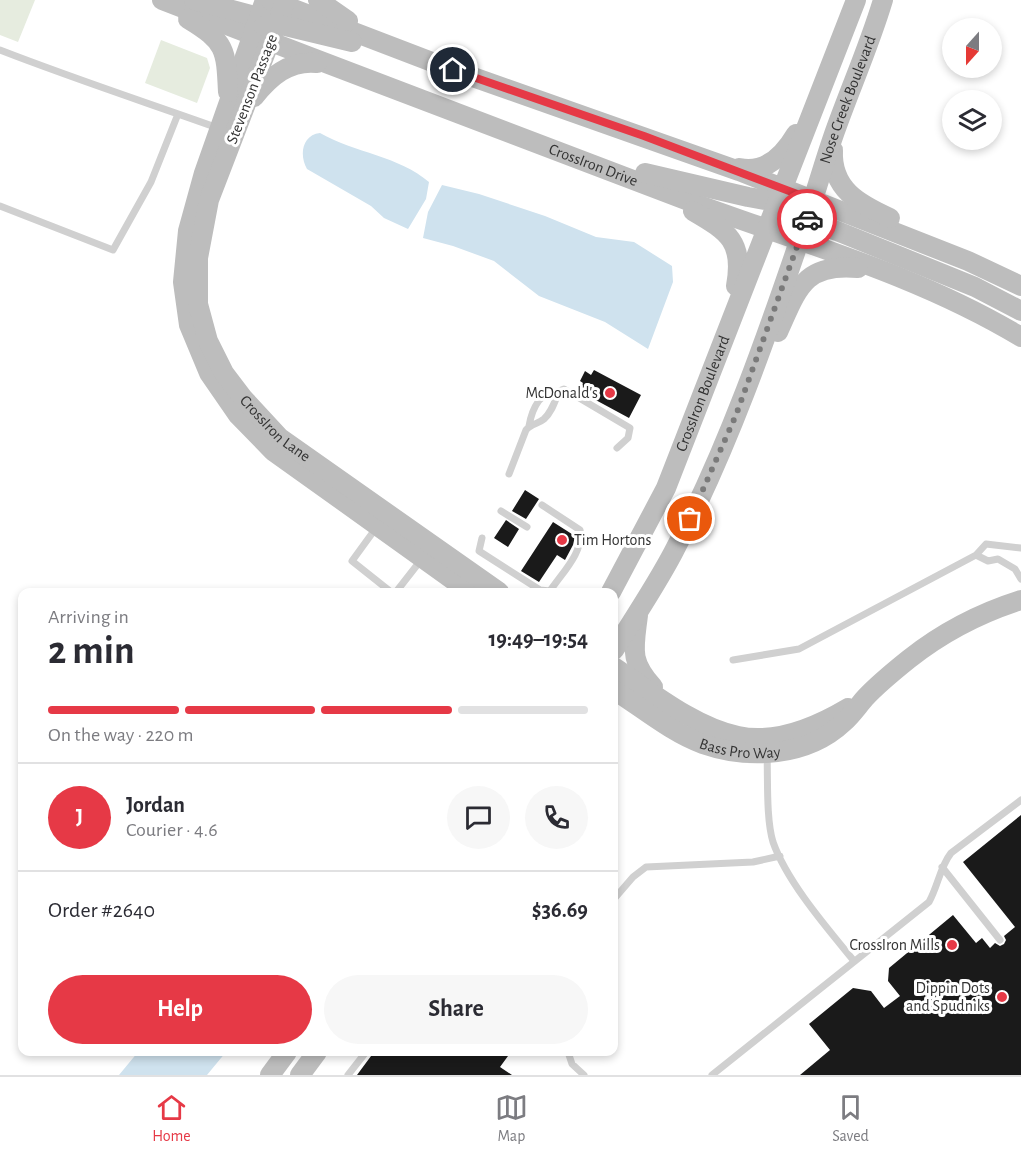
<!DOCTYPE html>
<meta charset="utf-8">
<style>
body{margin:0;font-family:"Alegreya Sans",sans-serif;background:#f7f7f7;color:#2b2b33;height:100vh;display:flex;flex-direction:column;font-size:22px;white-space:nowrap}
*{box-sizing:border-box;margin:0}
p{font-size:20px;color:#7c7c81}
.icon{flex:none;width:33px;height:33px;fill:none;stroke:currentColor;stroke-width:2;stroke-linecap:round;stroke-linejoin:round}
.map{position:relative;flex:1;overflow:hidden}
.side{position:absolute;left:18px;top:588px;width:600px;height:468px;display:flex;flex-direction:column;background:#fff;border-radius:12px;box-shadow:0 3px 9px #0003}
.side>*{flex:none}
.needle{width:39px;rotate:201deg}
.buttons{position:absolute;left:942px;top:18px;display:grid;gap:12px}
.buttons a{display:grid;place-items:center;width:60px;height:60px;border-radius:50%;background:#fff;box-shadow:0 3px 9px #0003;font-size:30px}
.pin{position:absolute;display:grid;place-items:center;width:51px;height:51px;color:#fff;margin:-26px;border:3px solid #fff;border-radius:50%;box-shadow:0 2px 6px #0007}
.courier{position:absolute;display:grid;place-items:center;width:60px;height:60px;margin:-30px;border:4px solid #e63946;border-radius:50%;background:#fff;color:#222;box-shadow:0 2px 8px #0007}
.summary em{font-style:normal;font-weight:700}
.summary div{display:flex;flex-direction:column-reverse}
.summary{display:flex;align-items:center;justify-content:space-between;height:102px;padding:0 30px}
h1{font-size:39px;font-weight:700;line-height:45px}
.bar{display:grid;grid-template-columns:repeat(4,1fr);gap:9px 6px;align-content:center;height:72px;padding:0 30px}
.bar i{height:8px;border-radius:4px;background:#e1e1e2}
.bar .selected{background:#e63946}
.bar p{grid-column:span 4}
.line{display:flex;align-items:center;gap:15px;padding:0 30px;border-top:2px solid #e1e1e2}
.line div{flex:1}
.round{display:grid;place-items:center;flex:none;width:63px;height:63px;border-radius:32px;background:#f7f7f7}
.cta{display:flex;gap:12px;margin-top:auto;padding:12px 30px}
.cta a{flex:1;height:69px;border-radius:36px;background:#e63946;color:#fff;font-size:24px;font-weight:700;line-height:69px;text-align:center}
.cta a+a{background:#f7f7f7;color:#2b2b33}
.tab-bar{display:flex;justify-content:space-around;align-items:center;height:84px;border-top:2px solid #e1e1e2;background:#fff;font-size:16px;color:#7c7c81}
.tab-bar a{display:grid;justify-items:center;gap:3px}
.tab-bar .selected{color:#e63946}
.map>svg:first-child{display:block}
.green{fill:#e6ecdf}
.water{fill:#cfe2ee}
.building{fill:#1a1a1a}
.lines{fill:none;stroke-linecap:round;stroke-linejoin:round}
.lane{stroke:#d0d0d0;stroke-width:7}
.secondary{stroke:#bdbdbd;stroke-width:20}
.done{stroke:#7a7a7a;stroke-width:6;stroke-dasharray:0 10.8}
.route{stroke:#e63946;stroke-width:8}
.poi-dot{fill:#e63946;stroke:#fff;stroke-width:2}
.labels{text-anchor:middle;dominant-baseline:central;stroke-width:6;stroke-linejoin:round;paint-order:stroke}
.street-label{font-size:16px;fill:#333;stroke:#fff}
.poi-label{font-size:16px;fill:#333;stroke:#fff;text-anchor:end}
</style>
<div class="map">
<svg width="1021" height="1075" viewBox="0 0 1021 1075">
<rect width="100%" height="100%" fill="#fff"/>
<path class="green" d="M0,0H35L18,42L0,35Z
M161,40L207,58L210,68L197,103L145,83Z"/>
<path class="water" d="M320,133C355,153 399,156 429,182L426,199L408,229L384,218L371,206L307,169C299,155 302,135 320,133Z
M442,185L479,194L545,216L596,237L634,242L672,266L673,282L648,349L605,322L539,296L494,261L453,246L423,238L428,212Z
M138,1052H226L207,1075H119Z"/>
<path class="building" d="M594,370L641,395L629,418L579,391L583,383L580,381L585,371L591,375Z
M525,490L539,499L526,519L512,511Z
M506,520L519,529L508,547L494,538Z
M553,522L575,536L573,545L565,560L557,555L539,582L521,571Z
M1021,815V1075H800L830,1050L809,1024L853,988L871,991L884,1008L900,996L888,981L889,968L953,915L976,943L982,938L990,948L995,943L1000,946L1004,944L1006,940L1004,936L1015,927L963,862Z
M374,1052H511L500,1067L512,1075H357Z"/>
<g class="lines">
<path class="lane" d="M0,50C72,78 145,102 218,128
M0,206L113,250L151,182L178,114
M529,426C532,409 540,391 559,391
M509,474L526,430C531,424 538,424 544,419C552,412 555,401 559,391L564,389L630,428L628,438L617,448
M501,511L527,527
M376,528L352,561L391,592
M482,538L479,551L540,590L550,591C562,573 584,552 580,530L542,505
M1021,548L986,544L976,555L988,561L998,559L1015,569L1021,579
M396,592L421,560
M733,660L799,649L976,555
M767,754C768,779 766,819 773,842C787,882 827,928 854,961
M942,867L1000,940
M614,899L633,877L646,867L753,862L780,856
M568,1052L572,1064L584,1075
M348,1075L366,1052
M712,1075L929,902C938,886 940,867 951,853L1021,800"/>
<g class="secondary">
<path id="s1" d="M162,0C338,68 514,135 691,202C802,243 918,275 1021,337"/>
<path d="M194,0L259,17L271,11"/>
<path d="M265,0L204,173L188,231L183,282L189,325L209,373L238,415L273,451L470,592"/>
<path d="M270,0L453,70L739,171L968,261L1021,286"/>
<path d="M318,0L348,21"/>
<path id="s2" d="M284,5L209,200L198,258V304L208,341L224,373L243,398L280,438L499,592"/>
<path d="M188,19C226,42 226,49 228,92"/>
<path d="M264,26L277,24L352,42"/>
<path d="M254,97C270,77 289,60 317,63"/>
<path d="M833,150C831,189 859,204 890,218"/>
<path d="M739,168C765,174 783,156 796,134"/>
<path d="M645,173L748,197L789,204"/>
<path d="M693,211C729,232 744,242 736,286"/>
<path d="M793,224L820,225L837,231L975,287L1021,311"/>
<path d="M778,332C798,288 804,263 858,268"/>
<path id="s3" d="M611,592L666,488L856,0"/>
<path d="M638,615C634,649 629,660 653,687"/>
<path id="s4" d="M614,650C634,618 655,587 673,553C727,451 768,333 805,224C815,195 823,166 833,137C849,91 869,47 883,0"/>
<path d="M614,667C650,691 694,727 738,736C775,744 816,727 848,708"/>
<path id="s5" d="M614,690C641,707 672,733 703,744C749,760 807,757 844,722C852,715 858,706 865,698C878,684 894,671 909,659C943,632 980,613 1021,600"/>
<path d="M270,1075L287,1052"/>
<path d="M300,1075L317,1052"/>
</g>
</g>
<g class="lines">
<path class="done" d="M690,519L736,415L807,219"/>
<path class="route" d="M453,70L644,136L813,200L807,219"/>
</g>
<g class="poi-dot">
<circle cx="610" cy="393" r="6"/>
<circle cx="562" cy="540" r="6"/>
<circle cx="952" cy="945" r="6"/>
<circle cx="1002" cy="997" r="6"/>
</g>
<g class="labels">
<g class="street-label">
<text transform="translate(252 89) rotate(-69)">Stevenson Passage</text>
<text stroke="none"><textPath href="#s4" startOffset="600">Nose Creek Boulevard</textPath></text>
<text stroke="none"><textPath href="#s1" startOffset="462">CrossIron Drive</textPath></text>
<text stroke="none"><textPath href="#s3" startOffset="219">CrossIron Boulevard</textPath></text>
<text stroke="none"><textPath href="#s2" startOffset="464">CrossIron Lane</textPath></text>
<text stroke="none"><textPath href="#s5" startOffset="142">Bass Pro Way</textPath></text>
</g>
<g class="poi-label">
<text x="598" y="393">McDonald's</text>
<text x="574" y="540" text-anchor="start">Tim Hortons</text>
<text x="940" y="945">CrossIron Mills</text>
<text x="990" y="988">Dippin Dots<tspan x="990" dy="18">and Spudniks</tspan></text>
</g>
</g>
</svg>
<div class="buttons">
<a><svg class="needle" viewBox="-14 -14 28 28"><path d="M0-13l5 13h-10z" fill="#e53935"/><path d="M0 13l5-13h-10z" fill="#7c7c81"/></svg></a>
<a><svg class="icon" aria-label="layers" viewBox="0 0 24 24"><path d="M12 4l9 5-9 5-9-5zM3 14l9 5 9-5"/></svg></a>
</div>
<div class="pin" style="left:690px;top:519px;background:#ea580c"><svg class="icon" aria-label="bag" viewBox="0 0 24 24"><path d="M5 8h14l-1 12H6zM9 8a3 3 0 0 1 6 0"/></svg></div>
<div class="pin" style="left:453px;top:70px;background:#1f2937"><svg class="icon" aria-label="home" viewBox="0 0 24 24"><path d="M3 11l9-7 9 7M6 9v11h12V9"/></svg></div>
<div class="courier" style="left:807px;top:219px"><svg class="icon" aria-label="car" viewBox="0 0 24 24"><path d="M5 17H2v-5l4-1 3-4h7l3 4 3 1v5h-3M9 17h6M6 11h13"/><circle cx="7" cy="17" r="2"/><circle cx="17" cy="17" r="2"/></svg></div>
<section class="side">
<div class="summary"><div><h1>2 min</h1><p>Arriving in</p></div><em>19:49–19:54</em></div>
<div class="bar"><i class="selected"></i><i class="selected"></i><i class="selected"></i><i></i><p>On the way · 220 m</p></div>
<div class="line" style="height:108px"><b class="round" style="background:#e63946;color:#fff">J</b><div><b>Jordan</b><p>Courier · 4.6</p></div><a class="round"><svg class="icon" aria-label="chat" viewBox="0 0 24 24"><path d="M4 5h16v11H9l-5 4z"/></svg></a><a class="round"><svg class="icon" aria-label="phone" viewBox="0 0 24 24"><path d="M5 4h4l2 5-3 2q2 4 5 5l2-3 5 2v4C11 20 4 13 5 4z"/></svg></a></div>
<div class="line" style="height:78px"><div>Order #2640</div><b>$36.69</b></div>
<div class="cta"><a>Help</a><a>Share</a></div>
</section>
</div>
<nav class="tab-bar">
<a class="selected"><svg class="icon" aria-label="home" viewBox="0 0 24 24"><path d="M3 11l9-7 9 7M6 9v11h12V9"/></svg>Home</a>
<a><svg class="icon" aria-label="map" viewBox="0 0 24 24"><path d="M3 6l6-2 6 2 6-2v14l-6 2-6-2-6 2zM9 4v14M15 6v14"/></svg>Map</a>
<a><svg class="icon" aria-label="saved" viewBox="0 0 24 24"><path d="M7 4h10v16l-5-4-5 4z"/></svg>Saved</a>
</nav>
